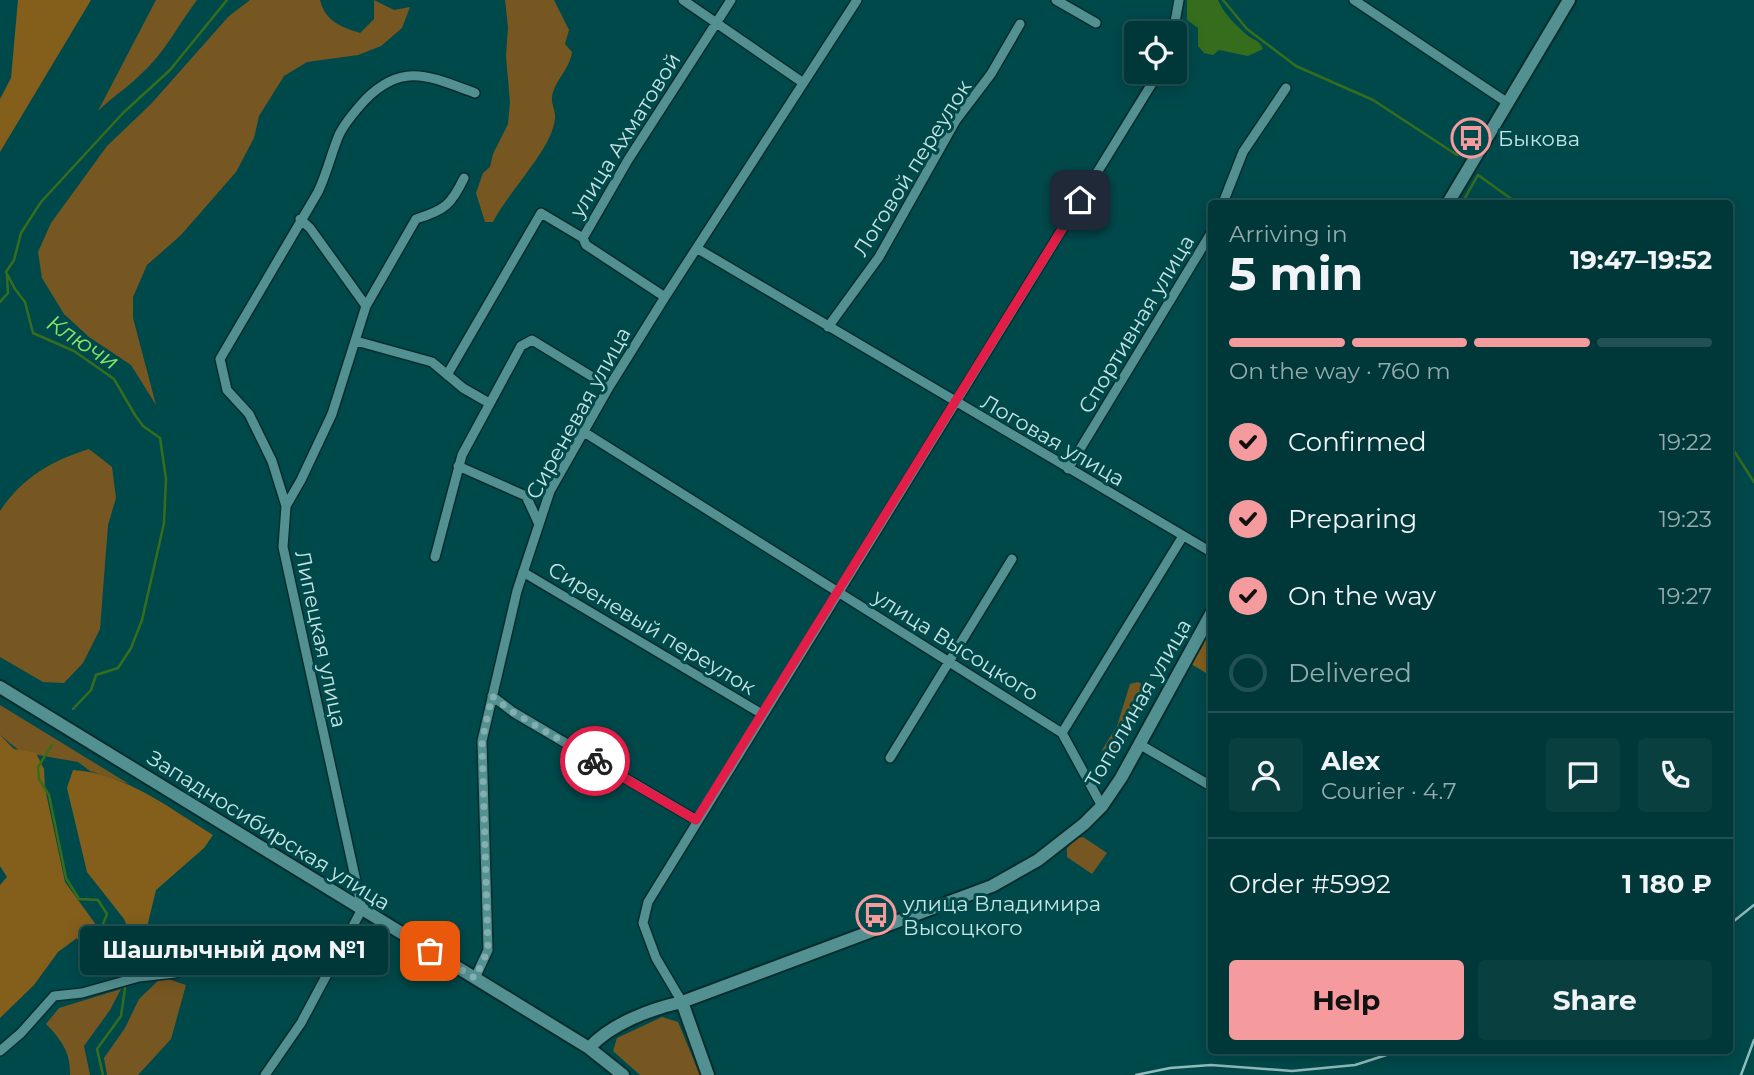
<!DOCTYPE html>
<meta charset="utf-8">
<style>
body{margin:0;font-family:Montserrat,sans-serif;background:#0a3f40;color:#f1f3f6;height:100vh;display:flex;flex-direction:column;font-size:26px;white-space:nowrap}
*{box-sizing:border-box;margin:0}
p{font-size:23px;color:#95acae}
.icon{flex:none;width:38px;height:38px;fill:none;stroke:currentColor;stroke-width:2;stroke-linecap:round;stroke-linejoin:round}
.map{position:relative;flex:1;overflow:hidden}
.drawer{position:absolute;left:1208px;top:200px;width:525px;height:854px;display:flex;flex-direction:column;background:#003738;border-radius:7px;box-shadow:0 4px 18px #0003,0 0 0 2px #225153}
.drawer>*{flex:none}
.tools{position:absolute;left:1124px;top:21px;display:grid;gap:14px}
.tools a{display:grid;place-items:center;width:63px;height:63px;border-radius:7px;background:#003738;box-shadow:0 4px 18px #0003,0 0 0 2px #225153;font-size:35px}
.pin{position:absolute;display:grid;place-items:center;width:60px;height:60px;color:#fff;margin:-30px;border-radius:14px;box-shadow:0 4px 10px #0006}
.courier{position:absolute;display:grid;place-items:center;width:70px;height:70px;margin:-35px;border:5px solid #e11d48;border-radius:50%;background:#fff;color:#222;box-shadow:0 2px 9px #0007}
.bubble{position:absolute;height:49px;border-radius:7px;background:#003738;box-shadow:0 4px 18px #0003,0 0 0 2px #225153;font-size:23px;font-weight:700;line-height:49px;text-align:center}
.overview em{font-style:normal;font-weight:700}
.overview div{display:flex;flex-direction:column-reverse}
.overview{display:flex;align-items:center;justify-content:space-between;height:119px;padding:0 21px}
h1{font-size:46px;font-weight:700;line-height:52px}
.bar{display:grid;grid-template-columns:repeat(4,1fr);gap:10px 7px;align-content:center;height:84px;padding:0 21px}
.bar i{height:9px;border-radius:5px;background:#225153}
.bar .on{background:#f59b9e}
.bar p{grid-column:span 4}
.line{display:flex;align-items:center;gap:18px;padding:0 21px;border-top:2px solid #225153}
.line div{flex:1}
.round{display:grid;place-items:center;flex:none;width:74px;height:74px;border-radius:7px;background:#0a3f40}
ol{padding:0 21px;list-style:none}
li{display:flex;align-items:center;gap:21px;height:77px}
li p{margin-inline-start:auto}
li .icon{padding:7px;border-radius:50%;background:#f59b9e;color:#111;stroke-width:4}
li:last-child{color:#95acae}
li i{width:38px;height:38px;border:4px solid #225153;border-radius:50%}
.action{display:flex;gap:14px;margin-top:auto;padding:14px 21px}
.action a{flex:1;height:80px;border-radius:7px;background:#f59b9e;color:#111;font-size:28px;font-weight:700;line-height:80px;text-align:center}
.action a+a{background:#0a3f40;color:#f1f3f6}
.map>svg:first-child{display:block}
.green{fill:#775721}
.forest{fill:#845f1c}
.water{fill:#366d1d}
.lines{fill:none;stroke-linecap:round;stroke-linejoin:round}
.stream{stroke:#366d1d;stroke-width:2.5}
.street-casing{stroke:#0a2c2d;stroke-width:12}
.secondary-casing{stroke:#0a2c2d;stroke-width:16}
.street{stroke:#539091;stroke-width:9}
.secondary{stroke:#539091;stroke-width:12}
.rail{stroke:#91babb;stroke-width:2.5}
.done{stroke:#81aeae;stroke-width:7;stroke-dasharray:0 12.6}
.route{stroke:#e11d48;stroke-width:9}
.labels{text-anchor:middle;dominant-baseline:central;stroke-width:6;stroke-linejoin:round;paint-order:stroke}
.street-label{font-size:21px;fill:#c6e4e4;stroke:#00494b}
.poi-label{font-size:21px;fill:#c6e4e4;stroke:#00494b;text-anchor:start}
.water-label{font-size:23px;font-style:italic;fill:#88e463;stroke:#00494b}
</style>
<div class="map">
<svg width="1754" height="1075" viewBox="0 0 1754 1075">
<rect width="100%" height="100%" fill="#00494b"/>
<path class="green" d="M156,0H197C178,25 164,54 140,75C127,88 111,98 98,111Z
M250,0H320C325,21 341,27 360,33L374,19V0L394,10L410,7L402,28L381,46L358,55L307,62L284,76L259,116L254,138L236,172L181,235L147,265L133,297V318L156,405L131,365L89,337L64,314L42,278L38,252L51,223L107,146L151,104L229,16Z
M505,0H554L569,30L565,44L572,52C570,69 554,81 552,97C551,104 556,111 555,119C552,149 508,192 493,222H485L476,193L483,173L490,167L493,154L508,124L510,102L506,56L508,27Z
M89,449L112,467L116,498L108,525L100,629L83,663L64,683L43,682L0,657V511C23,477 51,461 89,449Z
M1138,682L1147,687L1140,716L1115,760L1106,759L1102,750L1117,726L1130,684Z
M0,705L129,784L90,771L78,762L21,752L0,735Z
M1083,837L1107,853L1092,874L1067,857V848L1077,838Z
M162,977L186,985L171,1039L138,1075H107L104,1058L125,1028L139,999Z
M121,989L110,1010L84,1046L90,1075H70C71,1053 61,1039 46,1024L59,1008Z
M662,1017L678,1022L700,1075H640L613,1051L617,1038Z"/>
<path class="forest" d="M18,0H91L0,152V99L11,78Z
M1211,622V676L1188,662Z
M0,735L14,749L36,753L44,769L45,788L65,882L102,933L120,967L98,976L77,938L58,952L34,985L0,1018V885L7,877L0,866Z
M73,770C125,773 169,808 213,835L204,848L156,890L147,927L157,945L152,957L143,962L124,919L87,872L67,788Z"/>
<path class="water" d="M1187,0H1218C1223,13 1237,26 1247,35C1254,41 1259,39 1263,49L1248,56L1219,50L1213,55L1204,53L1198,46V28L1187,20Z"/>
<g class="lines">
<path class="stream" d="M1223,0L1247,29L1296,66L1373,100L1457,155
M1462,203L1478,175L1517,203
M0,302L8,293L7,275
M1729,443L1754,482
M73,709L91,690L96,675L118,668L131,648L142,620L164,523L166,479L160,438L143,426L135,415L114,379L74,351L33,333L25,302L15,289L6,272L14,260L21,233L41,202L123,113L170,70L227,0
M52,745L38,767L39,779L49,795L66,878L79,899L98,900L107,914L99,934L122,964L123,976
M103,1075L97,1049L121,1016L125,988"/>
<g class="street-casing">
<path id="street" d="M683,0L802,82
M1056,0L1096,23
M1354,0L1508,103
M1173,33L1179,0
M1223,203L1243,152L1286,88
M300,219L310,228L366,306
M698,249L1211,552
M665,297L586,245L583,238L628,160L731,0
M828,327L879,257L956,120L991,74L1020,24
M356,341L432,362L463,388L489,403
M447,375L541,213L583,238
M584,432L1062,733L1102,806
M458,466L526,496L538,522
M1068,469L1211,233
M286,506L272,461L249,414L227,390L220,359L318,192C327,173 331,154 339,135C345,122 356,110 365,100C403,61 431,77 475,93
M435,557L462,455L521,346L532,340L609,387
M523,572L762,714
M492,696L513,712L696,820
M1062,733L1183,536
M1139,744L1211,786
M890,758L1012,559
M475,978L488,950L482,741L517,591L550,491L609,387L665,297L857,0
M682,1002L656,958L643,923L648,902L1159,72
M0,1051L21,1033L54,996L82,993L139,977L175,973L189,965L208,964L259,953L297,951L329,972
M265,1075L301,1023L362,909L283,547L286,506L301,480L332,414L366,306L416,219C445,210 451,205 464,178"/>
</g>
<g class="secondary-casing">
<path id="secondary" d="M1448,203L1569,0
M0,687L589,1048L623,1075
M682,1002L708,1075
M589,1048C611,1024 650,1009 682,1002L992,886L1038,860L1084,824L1102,806L1121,778L1211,614"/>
</g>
<use href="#street" class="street"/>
<use href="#secondary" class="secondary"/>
<path class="rail" d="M1729,925L1754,905
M1136,1075L1170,1068L1211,1065L1292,1071L1355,1065L1402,1050
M1741,1075L1754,1040"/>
</g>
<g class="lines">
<path class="done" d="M430,951L475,978L488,950L482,741L492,696L513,712L595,761"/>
<path class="route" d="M595,761L696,820L1080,200"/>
</g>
<defs>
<g id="bus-ring" transform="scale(2.0125)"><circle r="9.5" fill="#00494b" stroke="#f59b9e" stroke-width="1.5"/><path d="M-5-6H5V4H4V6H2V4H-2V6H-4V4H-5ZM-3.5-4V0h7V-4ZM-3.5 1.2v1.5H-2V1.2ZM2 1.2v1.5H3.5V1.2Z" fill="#f59b9e"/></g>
</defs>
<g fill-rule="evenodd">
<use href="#bus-ring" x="1471" y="138"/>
<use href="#bus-ring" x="876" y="915"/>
</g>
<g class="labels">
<g class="street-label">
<text transform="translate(625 135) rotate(-58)">улица Ахматовой</text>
<text transform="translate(912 168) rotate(-58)">Логовой переулок</text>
<text transform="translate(1136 324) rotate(-59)">Спортивная улица</text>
<text transform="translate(578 413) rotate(-61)">Сиреневая улица</text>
<text transform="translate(1053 440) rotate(30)">Логовая улица</text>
<text transform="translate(652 628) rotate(31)">Сиреневый переулок</text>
<text transform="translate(321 639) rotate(78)">Липецкая улица</text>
<text transform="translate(956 645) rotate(32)">улица Высоцкого</text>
<text transform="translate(1138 703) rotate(-60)">Тополиная улица</text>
<text transform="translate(269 830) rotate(32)">Западносибирская улица</text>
</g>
<g class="poi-label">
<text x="1498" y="138">Быкова</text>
<text x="903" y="903">улица Владимира<tspan x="903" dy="24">Высоцкого</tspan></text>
</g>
<g class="water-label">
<text transform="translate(83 342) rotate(33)">Ключи</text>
</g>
</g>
</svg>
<div class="tools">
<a><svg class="icon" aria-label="locate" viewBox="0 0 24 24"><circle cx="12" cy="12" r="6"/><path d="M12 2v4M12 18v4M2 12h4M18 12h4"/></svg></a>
</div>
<div class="pin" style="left:430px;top:951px;background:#ea580c"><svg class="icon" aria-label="bag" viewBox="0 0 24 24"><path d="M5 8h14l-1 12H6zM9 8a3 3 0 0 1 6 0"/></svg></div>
<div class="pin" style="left:1080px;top:200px;background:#1f2937"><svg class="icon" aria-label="home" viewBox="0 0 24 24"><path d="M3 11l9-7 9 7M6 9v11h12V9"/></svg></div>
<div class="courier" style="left:595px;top:761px"><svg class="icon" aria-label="bike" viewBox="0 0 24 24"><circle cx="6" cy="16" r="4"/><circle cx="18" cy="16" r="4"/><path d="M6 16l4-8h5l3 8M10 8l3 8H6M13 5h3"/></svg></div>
<div class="bubble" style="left:80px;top:926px;width:308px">Шашлычный дом №1</div>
<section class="drawer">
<div class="overview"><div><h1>5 min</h1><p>Arriving in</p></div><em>19:47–19:52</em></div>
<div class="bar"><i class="on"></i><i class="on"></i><i class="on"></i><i></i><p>On the way · 760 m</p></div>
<ol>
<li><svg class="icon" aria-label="check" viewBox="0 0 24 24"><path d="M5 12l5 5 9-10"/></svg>Confirmed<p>19:22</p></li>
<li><svg class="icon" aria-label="check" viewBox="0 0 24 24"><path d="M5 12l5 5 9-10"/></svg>Preparing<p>19:23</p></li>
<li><svg class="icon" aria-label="check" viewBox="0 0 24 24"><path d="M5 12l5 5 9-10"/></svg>On the way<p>19:27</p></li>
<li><i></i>Delivered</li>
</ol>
<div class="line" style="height:126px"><a class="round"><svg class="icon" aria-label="person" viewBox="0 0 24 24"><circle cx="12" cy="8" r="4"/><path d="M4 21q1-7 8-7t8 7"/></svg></a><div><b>Alex</b><p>Courier · 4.7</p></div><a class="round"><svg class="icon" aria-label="chat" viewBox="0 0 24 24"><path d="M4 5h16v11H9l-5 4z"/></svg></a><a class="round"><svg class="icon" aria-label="phone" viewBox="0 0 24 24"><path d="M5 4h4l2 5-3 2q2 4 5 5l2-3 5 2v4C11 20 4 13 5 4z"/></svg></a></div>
<div class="line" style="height:91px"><div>Order #5992</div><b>1 180 ₽</b></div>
<div class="action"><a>Help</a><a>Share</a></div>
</section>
</div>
